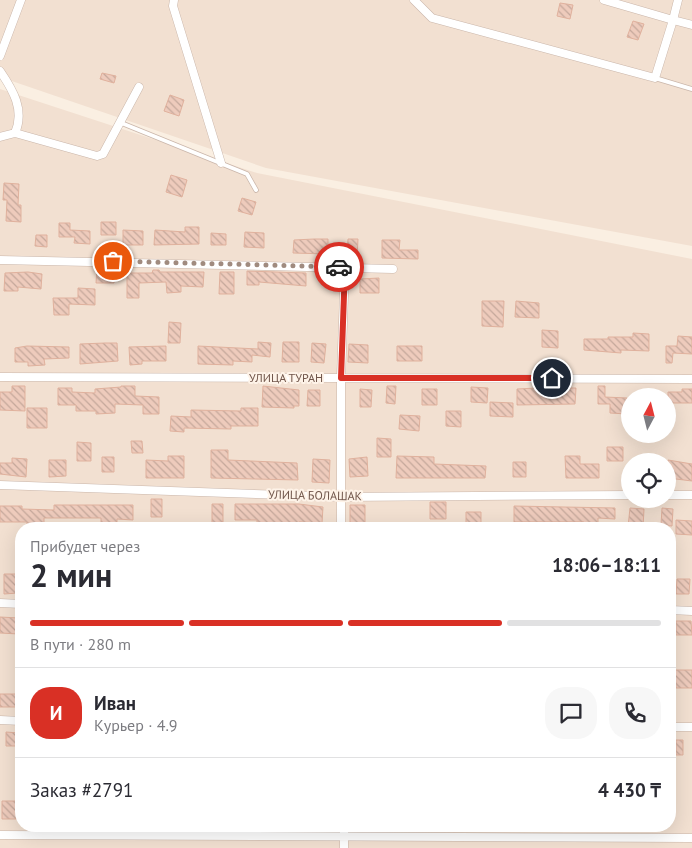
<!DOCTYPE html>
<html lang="ru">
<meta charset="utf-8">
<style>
body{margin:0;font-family:"PT Sans",sans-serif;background:#f7f7f7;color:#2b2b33;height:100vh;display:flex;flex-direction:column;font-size:19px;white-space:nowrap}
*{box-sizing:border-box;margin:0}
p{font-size:16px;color:#7c7c81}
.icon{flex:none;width:28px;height:28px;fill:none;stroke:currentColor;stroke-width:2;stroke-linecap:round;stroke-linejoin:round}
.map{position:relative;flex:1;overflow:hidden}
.drawer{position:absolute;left:15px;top:522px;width:661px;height:310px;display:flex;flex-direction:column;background:#fff;border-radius:20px;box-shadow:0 5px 20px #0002}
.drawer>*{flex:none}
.needle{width:32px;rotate:7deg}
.buttons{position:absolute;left:621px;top:388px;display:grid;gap:10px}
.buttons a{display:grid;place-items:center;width:55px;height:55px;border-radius:50%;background:#fff;box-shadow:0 5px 20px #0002;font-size:25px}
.pin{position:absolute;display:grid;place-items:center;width:42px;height:42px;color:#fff;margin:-21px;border:2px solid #fff;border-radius:50%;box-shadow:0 1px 5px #0007}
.courier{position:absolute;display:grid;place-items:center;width:50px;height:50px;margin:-25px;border:4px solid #d93025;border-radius:50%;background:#fff;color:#222;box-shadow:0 1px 6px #0007}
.summary em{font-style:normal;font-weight:700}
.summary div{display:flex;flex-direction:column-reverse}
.summary{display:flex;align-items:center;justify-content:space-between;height:85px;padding:0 15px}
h1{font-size:32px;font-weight:700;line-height:38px}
.bar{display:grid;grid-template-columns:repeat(4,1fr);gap:8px 5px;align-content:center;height:60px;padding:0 15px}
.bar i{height:6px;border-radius:4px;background:#e1e1e2}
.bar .active{background:#d93025}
.bar p{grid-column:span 4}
.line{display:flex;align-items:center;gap:12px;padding:0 15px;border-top:1px solid #e1e1e2}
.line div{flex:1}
.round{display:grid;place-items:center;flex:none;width:52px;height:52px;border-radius:20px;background:#f7f7f7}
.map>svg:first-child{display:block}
.residential{fill:#f2e0d1;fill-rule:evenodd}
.building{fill:url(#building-back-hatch);stroke:#e0b19d}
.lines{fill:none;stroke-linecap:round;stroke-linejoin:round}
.lane-casing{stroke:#cab6aa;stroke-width:5.5}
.street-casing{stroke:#cab6aa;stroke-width:9}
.lane{stroke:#fff;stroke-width:4}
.street{stroke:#fff;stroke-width:8}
.done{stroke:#a08b7f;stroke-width:5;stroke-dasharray:0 9}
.route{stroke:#d93025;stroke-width:6}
.labels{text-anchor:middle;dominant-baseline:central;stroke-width:4;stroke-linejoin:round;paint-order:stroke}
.street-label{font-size:12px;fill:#70554a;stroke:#fef3e8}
</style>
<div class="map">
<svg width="692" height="848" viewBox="0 0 692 848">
<defs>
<pattern id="building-back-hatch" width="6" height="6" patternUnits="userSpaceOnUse" patternTransform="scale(1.25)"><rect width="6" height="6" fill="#eecbbc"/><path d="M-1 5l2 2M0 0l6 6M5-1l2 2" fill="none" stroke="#c5a89b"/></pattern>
</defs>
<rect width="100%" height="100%" fill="#faefe2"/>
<path class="residential" d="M0,0H692V246L266,168L0,77Z
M0,89L257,173L692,259V848H0ZM630,396H668V434H630ZM630,461H668V499H630ZM21,529H670V826H21Z"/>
<path class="building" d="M560,3L573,5L570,19L557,16Z
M633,21L644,24L638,40L627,37Z
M102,73L116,76L114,83L100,79Z
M170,95L184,100L179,116L164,111Z
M171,175L187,180L182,197L166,192Z
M4,183L19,184L18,205H21V222L6,221L7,200H3Z
M242,198L256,202L252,215L238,211Z
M101,222H116V235H101Z
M59,223H70V230L90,231V244L74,243L75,237H59Z
M185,227H199V244L154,245L155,230L185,232Z
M123,230L143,231V245H123Z
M245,232L264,233V248L244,247Z
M211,233L226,234V245H211Z
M36,235H47V247L35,246Z
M314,239H328V254L293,253L294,240Z
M348,239H358L357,257H347Z
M382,240H400L399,250H418V259L382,258Z
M97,268H114V283H96Z
M153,270H159L160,272H204L203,287L181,286V292L167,293L166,282L139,283V298H127V273H152Z
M247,271L306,273V286L259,282V285H247Z
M28,272L42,274L41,289L18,287V291H4L5,273Z
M220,272H234V294H219Z
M379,278V293H360V279Z
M78,288L95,289V305L69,304V315H54L53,298H78Z
M482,301H504L503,327L482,326Z
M516,301L539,303V318L515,317Z
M169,322L181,323L180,343H168Z
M542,330L558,331V348L542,347Z
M633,333L649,334V351L621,350V353L584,350V339H608V337H633Z
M678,336L692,337V354L673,353L672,363H666V346H677Z
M258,342L271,343L270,357L252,355V362L233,361V365L198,364V346L258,349Z
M283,342H299V362H282Z
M105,343H117L118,361L80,364V344Z
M312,343L326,344L324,363L311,362Z
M349,344L368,345V363L348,362Z
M27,346L69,347V358L44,359L45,365L28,366V362H15V348Z
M166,346V361H142V364L130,365L129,347Z
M397,346H422V361H397Z
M12,386H25V411L0,410V392H12Z
M121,386H135V396L159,397V414H143V405L115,404V413L96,414V411H76V405H58V388H72V392L95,393V389L121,387Z
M263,386L299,390V406H294V408L262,407Z
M387,386H396L395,404L386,403Z
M598,386H605V397L627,398V414L610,413V404H598Z
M471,387L488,388L487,403L471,402Z
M537,388H576L575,404L517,405V389Z
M360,389L372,390L371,407H360Z
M422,389H437V405H422Z
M682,389H692V403H668V392H682Z
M308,390H320V406H307Z
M490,402L513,403V417L490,416Z
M27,408H47V428H27Z
M241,408H258V426H231V429L184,428V432L170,431L171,416L191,417V410L241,411Z
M446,411H461V427L446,426Z
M400,415L420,416L419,431L399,429Z
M377,438L391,439V457H377Z
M131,441H142L143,453H132Z
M77,442L91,443V461H77Z
M607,447H623V461H607Z
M211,450H228V460L297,463L298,480L211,478Z
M168,456H184V478H146V460L168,461Z
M397,456L434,457V464L486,466L485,478H396Z
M565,456H580V464H599V478H566Z
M102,457H114V472H102Z
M367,457L368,476L350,477L349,459Z
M12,458L27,459L26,477L0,474V463H12Z
M313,459L330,460L329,483L312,482Z
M49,460H66V476L49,477Z
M668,460L692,464V481L668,478Z
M513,462H526V477H513Z
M151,499H162V517H151Z
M430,502H446V519H430Z
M212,504H223V522L212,523Z
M235,504H299L323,507L322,523L299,522V526H285V523H257V520H235Z
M54,505H133V520L117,519V524L101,523V518H44V527H27V522H0V506H22V509L54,510Z
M350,505H365V524H350Z
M514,506L615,508V519L598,518V529H584V522H514Z
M630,508L644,509L643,528L628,527Z
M662,508L673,509L672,526L661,525Z
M466,512H481V529L466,528Z
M676,520L692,521V535L676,534Z
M4,574H18V593L4,594Z
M677,579H690L689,594H676Z
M0,617L19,618V634L0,633Z
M676,621H691L692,635H676Z
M675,670H692V688H676Z
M0,694H20V707H0Z
M6,732L19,733V746H6Z
M676,740H683V755H676Z
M2,801H19V819H2Z"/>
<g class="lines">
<g class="lane-casing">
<path id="lane" d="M655,78L692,89
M119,122L247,174L256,190"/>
</g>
<g class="street-casing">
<path id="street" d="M174,0L173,6L221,163
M414,0L432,18L655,78L673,20L604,0
M678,0L673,20L692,25
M0,56L21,0
M0,71C13,90 25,110 15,133L0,137
M15,133L97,156L103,154L139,87
M0,260L393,269
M0,377L692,379
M0,485L341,497L630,495
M668,495H692
M341,529V377L345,267
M0,603L21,604
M670,610L692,611
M0,720L21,721
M670,727H692
M344,826V848
M0,835L692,838"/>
</g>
<use href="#lane" class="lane"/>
<use href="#street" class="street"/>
</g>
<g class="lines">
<path class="done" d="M113,261L339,267"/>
<path class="route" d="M339,267H345L341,378H552"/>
</g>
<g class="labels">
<g class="street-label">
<text x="286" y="377">УЛИЦА ТУРАН</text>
<text transform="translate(315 495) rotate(1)">УЛИЦА БОЛАШАК</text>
</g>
</g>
</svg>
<div class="buttons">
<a><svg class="needle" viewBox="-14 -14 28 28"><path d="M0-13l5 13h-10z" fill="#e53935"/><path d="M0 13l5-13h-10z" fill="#7c7c81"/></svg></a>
<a><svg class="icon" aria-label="locate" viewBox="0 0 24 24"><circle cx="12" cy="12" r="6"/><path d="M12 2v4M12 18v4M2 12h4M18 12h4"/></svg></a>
</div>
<div class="pin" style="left:113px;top:261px;background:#ea580c"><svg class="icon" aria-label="bag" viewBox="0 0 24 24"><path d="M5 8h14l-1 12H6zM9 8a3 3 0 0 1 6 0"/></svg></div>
<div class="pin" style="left:552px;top:378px;background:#1f2937"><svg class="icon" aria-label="home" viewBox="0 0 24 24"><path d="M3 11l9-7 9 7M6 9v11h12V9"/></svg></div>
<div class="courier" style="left:339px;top:267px"><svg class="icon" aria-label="car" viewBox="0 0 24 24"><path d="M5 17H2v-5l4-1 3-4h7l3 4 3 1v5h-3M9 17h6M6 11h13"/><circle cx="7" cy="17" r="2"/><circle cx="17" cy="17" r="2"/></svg></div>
<section class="drawer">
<div class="summary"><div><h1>2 мин</h1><p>Прибудет через</p></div><em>18:06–18:11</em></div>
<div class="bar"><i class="active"></i><i class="active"></i><i class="active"></i><i></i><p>В пути · 280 m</p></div>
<div class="line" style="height:90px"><b class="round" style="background:#d93025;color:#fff">И</b><div><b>Иван</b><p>Курьер · 4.9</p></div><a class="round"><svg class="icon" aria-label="chat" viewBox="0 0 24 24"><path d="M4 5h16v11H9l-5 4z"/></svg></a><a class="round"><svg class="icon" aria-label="phone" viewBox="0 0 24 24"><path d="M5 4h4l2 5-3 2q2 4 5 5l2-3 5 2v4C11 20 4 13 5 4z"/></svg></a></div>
<div class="line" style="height:65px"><div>Заказ #2791</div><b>4 430 ₸</b></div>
</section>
</div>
